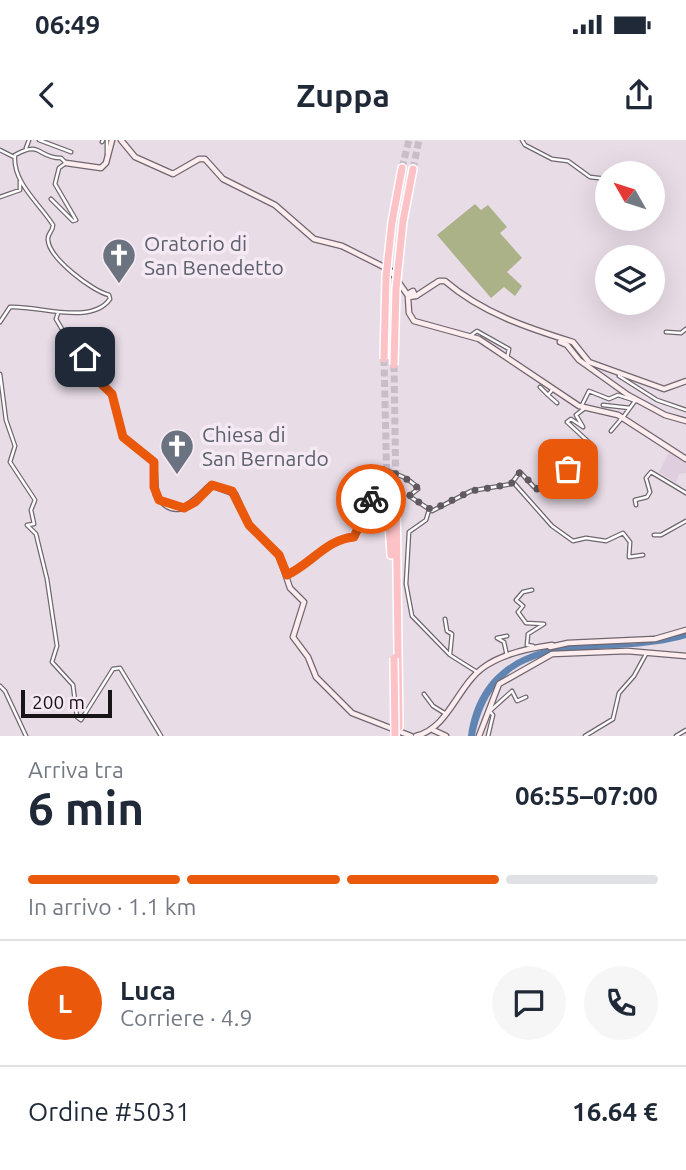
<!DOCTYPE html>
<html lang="it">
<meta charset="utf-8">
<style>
body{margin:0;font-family:Ubuntu,sans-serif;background:#f6f6f7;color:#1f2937;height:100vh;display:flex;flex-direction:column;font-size:26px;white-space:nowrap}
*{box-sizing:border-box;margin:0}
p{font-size:23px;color:#747a83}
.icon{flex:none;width:38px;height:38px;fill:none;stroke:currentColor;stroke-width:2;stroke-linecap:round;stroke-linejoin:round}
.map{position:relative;height:596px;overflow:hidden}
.side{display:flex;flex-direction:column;background:#fff;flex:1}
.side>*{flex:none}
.needle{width:46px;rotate:309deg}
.fabs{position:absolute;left:595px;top:21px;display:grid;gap:14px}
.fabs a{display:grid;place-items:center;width:70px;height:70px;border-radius:50%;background:#fff;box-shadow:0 7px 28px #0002;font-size:35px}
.scale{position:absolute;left:21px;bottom:18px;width:91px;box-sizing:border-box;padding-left:7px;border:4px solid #171316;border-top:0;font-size:19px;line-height:24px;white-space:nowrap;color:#171316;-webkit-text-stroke:5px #f5e9f4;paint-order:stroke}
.pin{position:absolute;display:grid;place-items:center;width:60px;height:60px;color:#fff;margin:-30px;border-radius:14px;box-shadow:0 4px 10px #0006}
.courier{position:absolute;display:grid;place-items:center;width:70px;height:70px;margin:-35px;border:5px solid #ea580c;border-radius:50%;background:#fff;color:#222;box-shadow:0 2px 9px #0007}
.overview em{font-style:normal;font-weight:700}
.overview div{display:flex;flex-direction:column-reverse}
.overview{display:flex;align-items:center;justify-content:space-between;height:119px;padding:0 28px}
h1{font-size:46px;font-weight:700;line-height:52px}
.bar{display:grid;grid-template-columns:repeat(4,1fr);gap:10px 7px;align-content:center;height:84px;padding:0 28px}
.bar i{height:9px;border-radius:5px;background:#e0e1e3}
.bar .active{background:#ea580c}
.bar p{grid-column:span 4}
.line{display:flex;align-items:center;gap:18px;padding:0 28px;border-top:2px solid #e0e1e3}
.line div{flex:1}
.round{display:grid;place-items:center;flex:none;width:74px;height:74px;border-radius:37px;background:#f6f6f7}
.status{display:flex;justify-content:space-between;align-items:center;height:49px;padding:0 35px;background:#fff;direction:ltr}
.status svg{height:19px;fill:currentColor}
header{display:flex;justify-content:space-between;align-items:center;height:91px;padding:0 28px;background:#fff;font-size:32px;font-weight:700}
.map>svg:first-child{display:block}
.built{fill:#dfcedd}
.green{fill:#acb288}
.water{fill:#6185b2}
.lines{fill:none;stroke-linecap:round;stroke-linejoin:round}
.highway-tunnel{stroke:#c9bec8;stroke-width:7;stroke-dasharray:7 3.5;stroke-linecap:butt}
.street-casing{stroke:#70666f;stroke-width:5}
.secondary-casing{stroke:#70666f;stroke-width:7}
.highway-casing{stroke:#fff;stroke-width:10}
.street{stroke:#fff;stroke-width:2.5}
.secondary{stroke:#feedee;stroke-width:4.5}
.highway{stroke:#fdc2c6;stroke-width:7}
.highway-bridge-casing{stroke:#fff;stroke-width:10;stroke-linecap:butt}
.highway-bridge{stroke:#fdc2c6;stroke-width:7}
.done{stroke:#60595f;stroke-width:7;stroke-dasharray:0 12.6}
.route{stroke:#ea580c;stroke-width:9}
.labels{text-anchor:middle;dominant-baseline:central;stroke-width:7;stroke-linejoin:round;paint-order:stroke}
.worship-label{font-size:21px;fill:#5b616d;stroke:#f5e9f4;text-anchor:start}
</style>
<div class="status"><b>06:49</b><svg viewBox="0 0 49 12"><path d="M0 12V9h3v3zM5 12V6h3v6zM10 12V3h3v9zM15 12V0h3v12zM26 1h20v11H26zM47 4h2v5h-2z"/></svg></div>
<header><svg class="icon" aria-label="back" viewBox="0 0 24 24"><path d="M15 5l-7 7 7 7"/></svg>Zuppa<svg class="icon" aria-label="share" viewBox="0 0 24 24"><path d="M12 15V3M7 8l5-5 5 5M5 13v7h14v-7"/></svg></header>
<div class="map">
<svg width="686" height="596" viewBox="0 0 686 596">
<rect width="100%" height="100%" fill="#e8dce7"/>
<path class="built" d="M669,312L686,323V333L679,334L676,343L659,332Z"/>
<path class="green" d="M475,64L481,70L488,65L507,87L500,93L522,118L507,132L522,146L515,156L504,147L491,158L437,95Z"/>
<path class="water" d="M686,492V498C603,523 498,481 475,596H468C477,531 524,506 586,503C607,502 629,505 650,502C662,501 675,495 686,492Z"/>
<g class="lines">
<path class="highway-tunnel" d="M402,28L409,0
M413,29L419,0
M384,219L387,349
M394,225L396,354"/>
<g class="street-casing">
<path id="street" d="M39,0L71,12
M107,0V14
M522,0L525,5L552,19L568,21L590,37L607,39
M102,2L103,0
M26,8L29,0
M0,10L14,17
M0,57L20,50V41
M58,173L56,179L66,196L82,211L91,234L112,254L123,297L154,322
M0,182L10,167C37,165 91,186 110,159L109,155C92,151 49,118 48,100C47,93 53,92 53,85C40,64 12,42 15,15C42,0 37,18 61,18L66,23L59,28L55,44L76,80L73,81L51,59
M666,192L681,193L686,189
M470,196L477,191L509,209L507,218
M0,234L6,280L15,306L10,322L35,360L31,370L34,384L27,385L36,394L47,439L57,506L52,522L73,545L77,577L81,580L113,529L120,528L161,596
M619,236L657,260L686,270
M540,247L548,255L553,249
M548,255L557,263
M582,265L589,251L609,259L618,255L636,261
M603,265L630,268
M624,276L635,261
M611,291L622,278
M513,342L552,386L573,401L586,398L606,401L623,393L630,402L629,417L643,415
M636,365L635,360L647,357L650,352L646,338L651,332L686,353
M429,370L426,380L409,392L406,444L412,476L450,515L477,532
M654,395H661L686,381
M287,435C311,425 327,400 354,397L371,361L364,329C378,325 411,337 418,349L409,356L432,371L471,351L511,344L520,332L534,347L540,348L594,307L567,282L571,279L583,287L576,275L585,268
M532,450L523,452L516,460L523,466L518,472L526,483L544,484L528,494L527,505L533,506
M445,479L447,491L452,494L450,514
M507,496L497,498L504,502L507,516
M0,546L5,551L26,596
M424,554L433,566L446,574
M491,570L512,551L517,561L526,557
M488,596L493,575L489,570
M585,596L613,579L619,553L634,536L646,514
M676,596L686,590"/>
</g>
<g class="secondary-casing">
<path id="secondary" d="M121,0L135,17L173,34L199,19H205L223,39L275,65L314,99L342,106L390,130L409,157L415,156L413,151L408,154
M66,23L101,28L106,23L112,0
M416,156L439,141H445C482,173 528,188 573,202L589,222L664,249L686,241
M408,157L409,173L414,181L479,199L579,266L618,275L686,319
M560,202L567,205L579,220L628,255L665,275L686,281
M154,322L156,355C178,385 194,359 211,345L235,354L249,385L279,415L290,448L304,462L293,497L308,517L316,537L352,573L411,596
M550,507L568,503L655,499L686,490
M433,590L446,596
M416,596C449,588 457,546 484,527C502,514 530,508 552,505
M479,596L499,544L552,514L627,511L686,516"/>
</g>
<g class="highway-casing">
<path id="highway" d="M403,81L413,29
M392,82L402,28
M387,349L391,415
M396,354L399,587"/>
</g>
<use href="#street" class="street"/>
<use href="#secondary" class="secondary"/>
<use href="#highway" class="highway"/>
<g class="highway-bridge-casing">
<path id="highway-bridge" d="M384,219L386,137L392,82
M394,225L396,149L403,81
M394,518L395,596"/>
</g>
<use href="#highway-bridge" class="highway-bridge"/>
</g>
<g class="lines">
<path class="done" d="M371,359L364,329C378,325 411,337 418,349L409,356L432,370L471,351L511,344L520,332L537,349L568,329"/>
<path class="route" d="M85,217L91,234L112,254L123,297L154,322V347L159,360L184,368L195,362L212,345L232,351L249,385L279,415L287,435C311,424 327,399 354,397L371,359"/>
</g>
<defs>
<g id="church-pin" transform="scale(1.75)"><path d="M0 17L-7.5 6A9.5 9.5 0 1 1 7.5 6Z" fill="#6b7280" stroke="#f5e9f4"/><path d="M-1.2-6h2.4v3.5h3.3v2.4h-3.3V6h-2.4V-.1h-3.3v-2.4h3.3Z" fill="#fff"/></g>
</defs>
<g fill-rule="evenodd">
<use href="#church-pin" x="119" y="115"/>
<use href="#church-pin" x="177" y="306"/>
</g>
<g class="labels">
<g class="worship-label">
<text x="144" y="103">Oratorio di<tspan x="144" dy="24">San Benedetto</tspan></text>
<text x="202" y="294">Chiesa di<tspan x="202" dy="24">San Bernardo</tspan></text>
</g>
</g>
</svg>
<div class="fabs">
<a><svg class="needle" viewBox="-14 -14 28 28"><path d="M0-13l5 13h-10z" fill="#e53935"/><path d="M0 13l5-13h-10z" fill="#747a83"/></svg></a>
<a><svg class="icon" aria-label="layers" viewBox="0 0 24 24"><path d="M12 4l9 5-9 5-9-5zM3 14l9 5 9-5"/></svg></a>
</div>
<div class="scale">200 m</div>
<div class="pin" style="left:568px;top:329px;background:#ea580c"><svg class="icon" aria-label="bag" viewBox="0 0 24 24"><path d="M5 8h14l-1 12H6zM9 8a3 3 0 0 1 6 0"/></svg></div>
<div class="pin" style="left:85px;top:217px;background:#1f2937"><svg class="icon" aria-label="home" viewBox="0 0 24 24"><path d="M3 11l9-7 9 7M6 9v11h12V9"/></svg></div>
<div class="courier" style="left:371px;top:359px"><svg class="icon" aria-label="bike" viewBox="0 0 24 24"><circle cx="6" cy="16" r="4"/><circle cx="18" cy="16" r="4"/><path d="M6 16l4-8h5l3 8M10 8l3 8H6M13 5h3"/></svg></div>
</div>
<section class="side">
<div class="overview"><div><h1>6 min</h1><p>Arriva tra</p></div><em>06:55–07:00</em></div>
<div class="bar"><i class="active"></i><i class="active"></i><i class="active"></i><i></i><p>In arrivo · 1.1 km</p></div>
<div class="line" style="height:126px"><b class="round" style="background:#ea580c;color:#fff">L</b><div><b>Luca</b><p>Corriere · 4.9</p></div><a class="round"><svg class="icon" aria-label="chat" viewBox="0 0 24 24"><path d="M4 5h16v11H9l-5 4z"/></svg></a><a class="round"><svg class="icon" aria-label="phone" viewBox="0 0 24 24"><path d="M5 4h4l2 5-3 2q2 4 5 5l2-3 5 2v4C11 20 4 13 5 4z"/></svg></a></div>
<div class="line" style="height:91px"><div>Ordine #5031</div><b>16.64 €</b></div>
</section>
